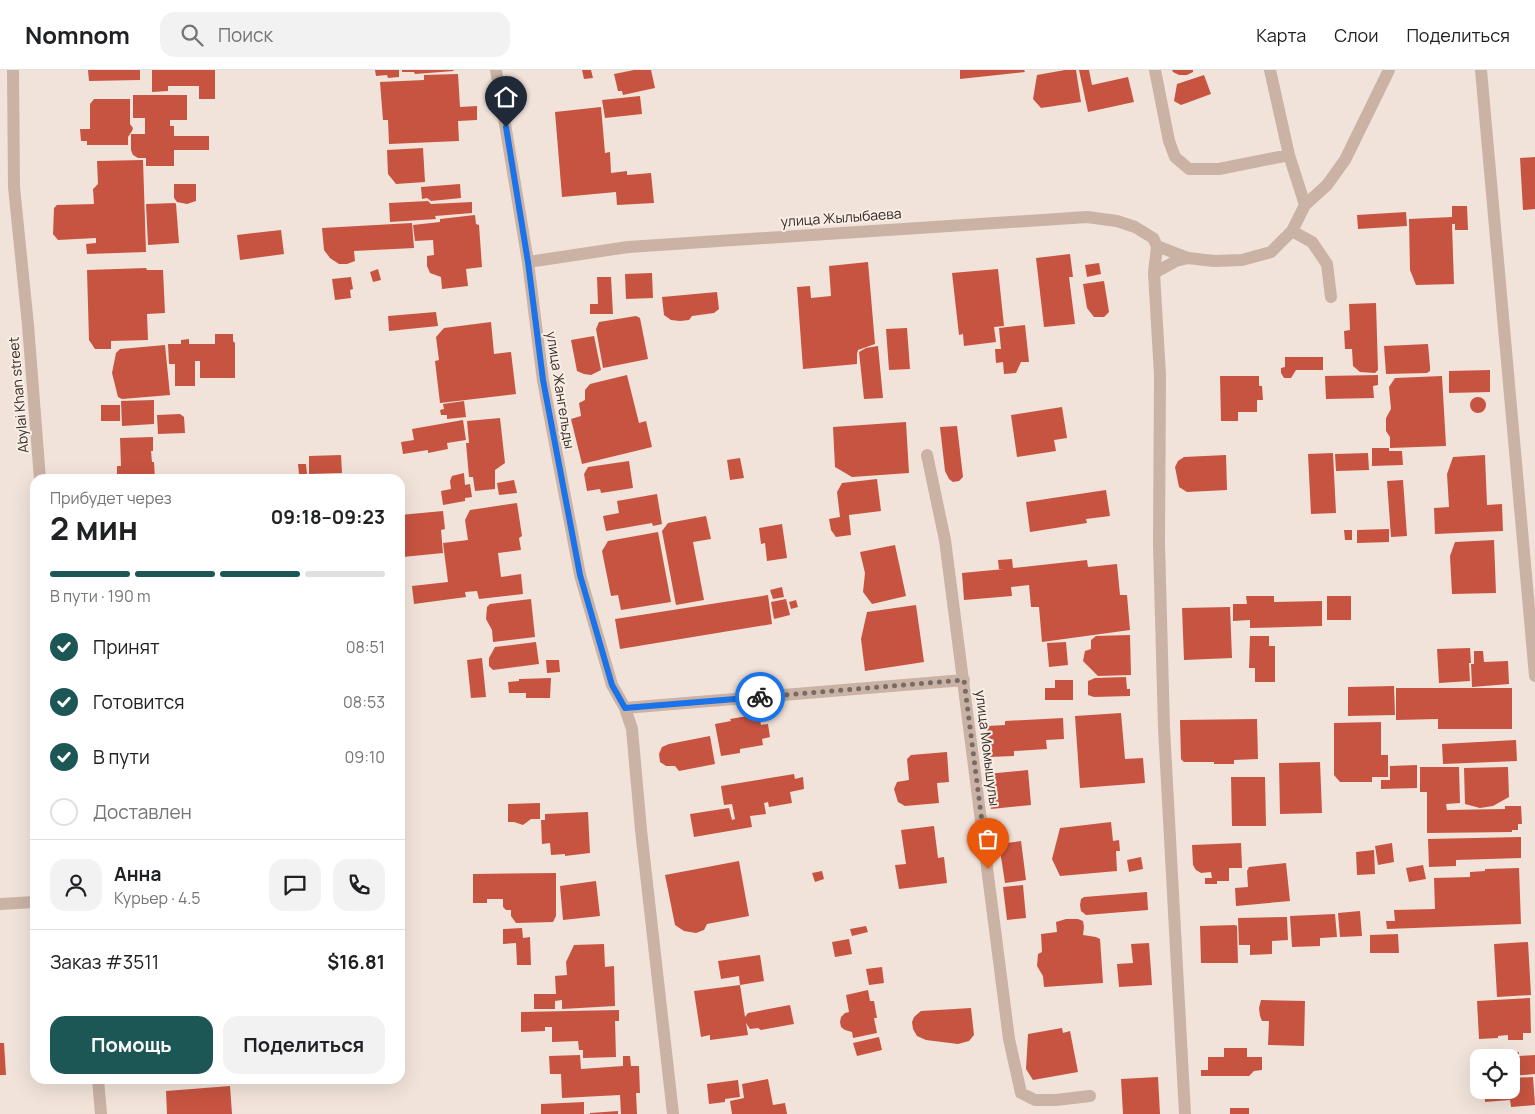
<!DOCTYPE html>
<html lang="ru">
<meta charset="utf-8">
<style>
body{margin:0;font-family:Manrope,sans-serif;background:#f2f2f2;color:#202124;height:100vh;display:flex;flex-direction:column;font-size:19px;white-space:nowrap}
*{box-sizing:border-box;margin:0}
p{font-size:16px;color:#757577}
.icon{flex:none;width:28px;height:28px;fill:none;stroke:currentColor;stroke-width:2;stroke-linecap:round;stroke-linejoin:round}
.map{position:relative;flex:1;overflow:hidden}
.drawer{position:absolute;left:30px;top:404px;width:375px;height:610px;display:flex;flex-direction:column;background:#fff;border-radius:15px;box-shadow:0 5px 20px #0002}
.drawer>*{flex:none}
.fabs{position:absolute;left:1470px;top:979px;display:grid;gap:10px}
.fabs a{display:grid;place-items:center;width:50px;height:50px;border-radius:10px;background:#fff;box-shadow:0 5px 20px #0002;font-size:25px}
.pin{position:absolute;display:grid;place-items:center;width:42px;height:42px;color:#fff;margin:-51px -21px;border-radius:50% 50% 50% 0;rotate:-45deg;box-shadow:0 0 5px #0007}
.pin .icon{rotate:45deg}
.courier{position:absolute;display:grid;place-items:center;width:50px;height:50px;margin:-25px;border:4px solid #1a73e8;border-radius:50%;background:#fff;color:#222;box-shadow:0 1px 6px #0007}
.overview em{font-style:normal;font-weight:700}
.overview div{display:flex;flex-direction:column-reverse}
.overview{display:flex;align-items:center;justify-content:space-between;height:85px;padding:0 20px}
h1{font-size:32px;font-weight:700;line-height:38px}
.bar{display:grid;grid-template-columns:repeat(4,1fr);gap:8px 5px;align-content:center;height:60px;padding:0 20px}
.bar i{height:6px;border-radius:4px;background:#e0e0e0}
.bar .current{background:#1c5755}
.bar p{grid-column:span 4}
.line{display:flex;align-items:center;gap:12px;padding:0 20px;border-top:1px solid #e0e0e0}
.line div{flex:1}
.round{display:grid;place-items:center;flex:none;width:52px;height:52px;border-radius:15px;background:#f2f2f2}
ol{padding:0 20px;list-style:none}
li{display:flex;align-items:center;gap:15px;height:55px}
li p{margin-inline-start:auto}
li .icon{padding:5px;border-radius:50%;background:#1c5755;color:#fff;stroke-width:4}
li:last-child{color:#757577}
li i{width:28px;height:28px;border:2px solid #e0e0e0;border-radius:50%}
.action{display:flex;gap:10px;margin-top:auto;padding:10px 20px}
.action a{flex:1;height:58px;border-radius:15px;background:#1c5755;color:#fff;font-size:20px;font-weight:700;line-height:58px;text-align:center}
.action a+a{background:#f2f2f2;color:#202124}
header{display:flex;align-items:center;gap:30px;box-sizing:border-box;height:70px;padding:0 25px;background:#fff;border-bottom:1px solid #e0e0e0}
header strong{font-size:24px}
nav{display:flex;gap:28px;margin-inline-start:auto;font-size:18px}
.search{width:350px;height:45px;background:#f2f2f2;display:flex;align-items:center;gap:12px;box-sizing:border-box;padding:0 18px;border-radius:15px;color:#757577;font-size:19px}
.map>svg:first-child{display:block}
.building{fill:#c75441}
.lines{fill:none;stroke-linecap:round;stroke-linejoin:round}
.minor{stroke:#cab2a5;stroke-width:12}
.done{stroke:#776b65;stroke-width:5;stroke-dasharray:0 9}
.route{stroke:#1a73e8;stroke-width:6}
.labels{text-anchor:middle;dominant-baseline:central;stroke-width:4;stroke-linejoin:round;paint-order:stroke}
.street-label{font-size:14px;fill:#352a26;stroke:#f9eee5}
</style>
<header>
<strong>Nomnom</strong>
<div class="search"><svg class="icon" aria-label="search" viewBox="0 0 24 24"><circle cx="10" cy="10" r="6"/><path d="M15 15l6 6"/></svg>Поиск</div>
<nav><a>Карта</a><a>Слои</a><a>Поделиться</a></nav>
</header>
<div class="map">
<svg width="1535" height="1044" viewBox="0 0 1535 1044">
<rect width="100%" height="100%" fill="#f1e3d9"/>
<path class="building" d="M88,0H140V10L89,11Z
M152,0H215V29H199V16H168V21L152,22Z
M375,0H399V7L388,8L387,5L376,6Z
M402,0H453L454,1L415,4L414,2H402Z
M582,0H591L593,8L584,9Z
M634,0H651L655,18L623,25L622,21H618L614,4Z
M960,0H1024L1025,2L960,9Z
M1065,0H1076L1081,32L1041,38L1033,29L1037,5Z
M1079,0H1089L1092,15L1128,7L1134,32L1088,42Z
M1172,0H1193V2L1187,5H1179L1173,2Z
M458,4L460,37L477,36V50L458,51L459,71L389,74L388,50H383L380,12L424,10V5Z
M1204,5L1211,24L1181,35L1174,31L1177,14Z
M133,25H187V50H170V56H174V66H209V80H174V96H146V88H138L133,85L131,80V64H145V48H133Z
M640,26L642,44L605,48L602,30Z
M94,29H130V54L133,58L132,61L128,67V75H87V71H81L80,59H90V34Z
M601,37L605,83L610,82L611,103L627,101V105L651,103L654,133L617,135L616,122L562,127L555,42Z
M423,78L425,112L396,114L388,104L387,80Z
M1535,87V139L1523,140L1520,88Z
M143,90L146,182L87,184L86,174L96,173V168L58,170L53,164L54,138L57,135L94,134L93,119L98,114L97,91Z
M174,114H196V131L187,134L177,132L174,128Z
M460,114L461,128L431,131L427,128L422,129L421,117Z
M428,131L431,134L472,132V143L435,146L436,149L390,152L389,133Z
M175,133L176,134L179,173L148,175L146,134Z
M1452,136H1467L1468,160H1455V154H1452L1454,214L1416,215L1410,200L1409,149L1452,147Z
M1406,142L1407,156L1358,159L1357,145Z
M475,145L476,154L479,155L482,197L466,199L468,216L442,219L441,207L430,203L427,196V186L434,185L433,170L415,171L413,155L440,152V149Z
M412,153L414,178L354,181L355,191L347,194H339L330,188L324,180L322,158Z
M281,160L284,184L240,190L237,165Z
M1070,184L1073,207H1069L1075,254L1044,257L1036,188Z
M868,192L875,274L858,280L857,284V294L803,299L797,217L810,216L811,228L831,226L829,196Z
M1099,193L1101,204L1087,207L1085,195Z
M146,198L147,200H163L165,243L147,244L148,270L111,271V279H95L89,270L87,200Z
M378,199L381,210L373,212L370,202Z
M998,199L1004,256L994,257L996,272L964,276L963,264L959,265L952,203Z
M652,203L653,228L626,229L625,204Z
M351,207L353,219L350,220L351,228L335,230L332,209Z
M597,207H611L613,244H590V234H598Z
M1104,211L1109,242L1104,247H1094L1087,238L1083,214Z
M717,222L719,239L714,243L692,246L689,250L680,251L671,250L664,245L662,227Z
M1376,233L1378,300L1375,303L1360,302L1353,296L1352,279H1345L1344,261L1350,260L1349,234Z
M436,242L438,256L389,261L388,246Z
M636,246L640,248L648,289L603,298L596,259L599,252Z
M491,252L494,284L511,282L516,324L440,333L435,291L439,290L436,267L444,258Z
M1025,255L1029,292H1021L1016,303L1004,304L1003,292L996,293L995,279H1001L999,258Z
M907,258L910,299L889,300L886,259Z
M215,264H233V271L235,273V308H200V291H195V316H175V294H169L168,274H181V270L189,269V274H215Z
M594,266L601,300L591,305L584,304L577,301L571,270Z
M1428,274L1430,297V301L1427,303L1386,304L1384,276Z
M165,275L170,325L122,329L118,327L112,303L116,283L120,279Z
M878,276L883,328L864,329L859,282L866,278Z
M1285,287H1323V300H1296L1291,308H1284L1281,303V298L1285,297Z
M1490,300V322L1449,323V301Z
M627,305L639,353L646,351L652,377L582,394L571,349L581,346L579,333L585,330V320L590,314Z
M1378,305V315L1373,316L1374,328L1326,329L1325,306Z
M1220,306H1259V316H1262L1263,330H1257V342H1238V351H1221Z
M1442,306L1446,376L1390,378V367L1386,361V348L1391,339L1389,317L1395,308Z
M1470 335a8 8 0 1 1 16 0a8 8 0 1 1-16 0Z
M154,330V354L122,356L121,331Z
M464,331L466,347L447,349V345H441L440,340L444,339L443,334Z
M101,335H120V351H101Z
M1062,337L1067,368L1054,370L1056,381L1017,387L1011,345Z
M180,344L184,347L185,363L158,364L157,345Z
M500,348L505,393L495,400V419L475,421L473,407H469L466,373H469L467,351Z
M463,350L466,370L447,373L448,379L428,383V380L403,384L401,372L414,370L412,359Z
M906,352L909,403L852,407L835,397L833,357Z
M957,356L963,407L959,411L953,412L949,409L945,401L940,357Z
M153,367V381H151L152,392H154L155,409H117V396H121L120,368Z
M1372,378H1389V381H1402L1403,395L1372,396Z
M1333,383L1336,443L1311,444L1308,384Z
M1368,383L1369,400L1336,401L1335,384Z
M341,385L342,403L309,404V386Z
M1226,385L1227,420L1187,422L1179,417L1175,397L1178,391L1184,387Z
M1485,385L1487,435L1502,434L1503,461L1435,464L1434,438L1449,437L1447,404L1453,387Z
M740,388L744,408L730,410L727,390Z
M629,391L633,418L601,423L600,419L587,421L584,404L588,397Z
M298,394H306L307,404H299Z
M464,403L465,415L470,414L472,427L465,428V431L443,435L441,421L451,419L450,411L452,406Z
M877,409L881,441L849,445L851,465L836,467L831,460L829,449L840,447L837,422L842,413Z
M514,410L517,423L499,425L497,413Z
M1403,410L1407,466L1391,467L1387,411Z
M1106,420L1110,446L1086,449L1087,453L1030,462L1026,432Z
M657,424L662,454L653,456L652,453L606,461L603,446L619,443L617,431Z
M517,433L522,466L519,468L521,480L498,483L501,507L521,504L523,524L479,529L477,521L465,522L466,527L414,534L412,516L448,512L443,473L468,470L465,450L470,440Z
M443,441L445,459L441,460L443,483L403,487L400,445Z
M706,446L711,469L693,472L704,530L676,535L662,461L668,453Z
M782,454L787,488L767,491L765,473L761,474L759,458Z
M1389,459V472L1357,473V460Z
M1344,460H1352V470H1345Z
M658,462L671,532L621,540L618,525L611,526L602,481L608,471Z
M1494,470L1496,523L1452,524L1450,486L1455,472Z
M895,475L906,526L872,534L863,522L865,503L860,482Z
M1012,489L1013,498L1087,490L1088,497L1117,494L1120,525H1127L1130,560L1042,572L1039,537H1031L1029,515L1011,517L1012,526L964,530L962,503L1004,499H999L998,490Z
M782,517L784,527L773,529L770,520Z
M768,525L772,554L620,579L615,549Z
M1246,526H1274V532L1322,531V556L1250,558V550L1233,551V534H1247Z
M1327,526H1351V550H1327Z
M531,529L535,567L493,572L492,560L486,549L487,537L490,534Z
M786,529L790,545L774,549L771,532Z
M796,530L798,537L791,539L789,532Z
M916,535L924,592L865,601L861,569L867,542Z
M1230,537L1232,588L1184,590L1182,538Z
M1130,565L1131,605L1098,606L1083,591L1085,581L1091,579V570L1096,566Z
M1250,566H1269V576H1275V612H1255V598H1249Z
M536,572L539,594L493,600L489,596V588L495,577Z
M1066,572L1068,595L1049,597L1047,573Z
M1470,578L1471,593H1469L1470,611L1439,613L1437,579Z
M1474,581H1483L1484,592L1508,591L1509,614L1472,617L1471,594H1474Z
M482,588L486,627L471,628L467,590Z
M546,590H559L560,602L547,603Z
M1126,607L1127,619H1130V626L1094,627L1088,625V611L1095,608Z
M551,608L550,628H526V623H509L508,612L519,611V609Z
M1055,610H1073V630H1045V618H1055Z
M1394,616L1395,645L1348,646V617Z
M1396,618H1512V659H1438V649L1396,650Z
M1121,643L1125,689L1143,688L1145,713L1080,718L1075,646Z
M759,644L761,655L768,654L770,667L762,669L763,675L740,679V683L721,686L715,654L731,651L730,649Z
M1063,648L1064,669L1046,670L1047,679L1014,681V686L989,687L987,656L1005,655V651Z
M1257,649L1258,689L1234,690V694H1214V692H1184L1181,689L1180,650Z
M1381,652V685H1388V707H1372V712H1340L1334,705V653Z
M710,666L715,694L679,701L675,696H666L660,692L659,684L662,677L669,674Z
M1516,670L1517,691L1443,694L1442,674Z
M947,682L949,712L937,713L939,733L905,736L898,732L894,719L897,712L909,710L907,689L911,685Z
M1320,692L1322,743L1280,744L1279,693Z
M1417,695V718L1381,719V710H1390V696Z
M1420,697H1459L1460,733L1446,734L1447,740L1505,739V736H1521L1522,754H1518V760H1512V762L1427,763V722H1420Z
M1508,697L1509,727L1493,736L1480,738L1465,734L1464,698Z
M1028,700L1031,735L991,739L987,704Z
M794,704L795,709L803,707L804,719L790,722L792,733L769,737L768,732L764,733L766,744L750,746L752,757L694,767L690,744L729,738L732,750L735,749L732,734L724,735L721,716Z
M1231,707H1265L1266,756H1232Z
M540,733V749H531L523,755L514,752H508V734Z
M588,742L590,783L565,786V784L551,785L550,773L542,774L541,750H545V744Z
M1111,752L1113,771L1119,770L1120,781H1116L1117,801L1060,806L1052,789L1060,758Z
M934,756L938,788L944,787L947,813L899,819L895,795L906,794L901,760Z
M1521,767V788L1456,790V796L1429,797L1428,769Z
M1021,771L1026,810L1005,813L999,774Z
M1241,773L1242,798H1229V811H1217V814H1205V808H1212L1211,802L1201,803L1196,800L1193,795L1192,775Z
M1392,773L1394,792L1378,795L1375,776Z
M1374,780L1375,804L1357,805L1356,782Z
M1141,787L1143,799L1129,802L1127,790Z
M739,791L749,846L707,854L704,860L696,863L684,861L675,855L665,805Z
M1286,793L1290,831L1236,836L1235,818L1248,817L1247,801L1249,797Z
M1423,795L1426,809L1409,812L1406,798Z
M1519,798L1521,854L1387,859L1386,851H1395L1394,840L1435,839L1434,808L1470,807V802L1485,801V799Z
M822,801L824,809L815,812L812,803Z
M556,803V846L553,852L516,853L511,846V840H506L503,837V829H487V833H473V804Z
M596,811L600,846L563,850L560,816Z
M1023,815L1026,848L1007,850L1003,817Z
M1147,822L1148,840L1086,845L1081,841L1080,835L1081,829L1084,827Z
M1360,841L1362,866L1340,867L1338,843Z
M1335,844L1337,867L1320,868V876L1292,877L1290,846Z
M1287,847L1288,870L1272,871V884L1250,885V875H1239L1238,848Z
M1066,849H1078L1083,851L1084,857L1083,865L1096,867L1100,869L1103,913L1044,917L1043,906L1037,896L1038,884L1042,882L1041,864L1057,862L1056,852Z
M1235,855L1237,856L1238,893H1201L1200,856Z
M866,856L868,862L852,866L850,859Z
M522,858L523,868L530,867L531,895H517L516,873L503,874V859Z
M1398,864L1399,883H1370V865Z
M849,869L852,884L835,887L832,872Z
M1528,872L1531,925L1497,927L1494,874Z
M1149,873L1152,915L1119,917L1117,894L1133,893L1131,874Z
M604,874L605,897L614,896L615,936L562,939V930L555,931V939H534V924H556L555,906L567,905L566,892L574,875Z
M760,885L764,911L740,915L739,906L721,909L718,891Z
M882,897L884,913L869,915L866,899Z
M740,915L745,947L748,943L790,935L794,954L761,960L758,958L750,959L746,953L748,965L710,970V965L701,967L694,921Z
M868,920L870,931H874L877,948H874L877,963L853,968L852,962L845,960L841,957L840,952L841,947L845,943L849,942L846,925Z
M1530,928L1531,963H1523V970H1508V965L1498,966V968L1479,969L1477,931Z
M1261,930L1305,931L1304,976L1268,975L1269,951H1262L1260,946L1259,938Z
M971,938L974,965L969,971L958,974L926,970L917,966L913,959L912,952L914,947L921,941Z
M619,940V951H615L616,987L583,988V980H579L578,971L552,972V957H545V961L521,962V942Z
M1062,958L1063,963L1070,961L1078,1002L1033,1010L1026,999L1028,964Z
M879,967L882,980L857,986L853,973Z
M0,973H4L6,1005H0Z
M1224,978H1247V987H1262V1000L1254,1001L1249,1006H1201V1000H1208V987H1224Z
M1519,982V986L1535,985V1004L1511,1006V988H1479L1477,992V986Z
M580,985L581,999L623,996V986H630L631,996H639L640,1023H636L637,1044H621L620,1025L562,1028L561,1004H550L549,986Z
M1158,1007L1160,1044H1123L1121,1009Z
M1533,1007L1535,1035L1511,1037L1510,1030L1485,1032V1020H1511V1008Z
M768,1009L773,1035L785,1033L787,1044H732L730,1031L744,1028L742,1014Z
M738,1010L740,1027L725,1029V1032L709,1034L707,1014Z
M230,1016L232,1044H167L166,1021Z
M584,1032V1044H541V1034Z
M1230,1038H1249V1044H1230Z
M618,1041V1044H590V1043Z"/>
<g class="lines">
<path class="minor" d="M13,0L14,117L28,255L40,409
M496,0L528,192L543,311L580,505L612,615L625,638L632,659L641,760L673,1044
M1155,0L1169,71L1175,87L1189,99H1219L1289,85
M1270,0L1289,85L1305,135
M1481,0L1535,606
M1292,161L1312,172L1327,194L1331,227
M1157,176L1188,188L1214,191L1242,190L1271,182L1292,161L1305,135L1327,115L1345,90L1389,0
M528,192L628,177L1087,147L1117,151L1135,157L1153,168L1157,176L1154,203L1160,305L1159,474L1164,658L1185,1044
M1154,203L1176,191L1188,188
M927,385L945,470L1009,969L1021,1023L1035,1030H1056L1090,1026
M625,638L964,610
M0,834L35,832
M98,1009L101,1044"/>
</g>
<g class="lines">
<path class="done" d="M760,627L964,610L988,799"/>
<path class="route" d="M506,57L528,192L543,310L580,505L612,615L625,638L760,627"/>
</g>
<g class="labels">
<g class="street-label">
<text transform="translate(841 147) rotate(-4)">улица Жылыбаева</text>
<text transform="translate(561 320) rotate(81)">улица Жангельды</text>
<text transform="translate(18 325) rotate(-95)">Abylai Khan street</text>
<text transform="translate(988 678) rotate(83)">улица Момышулы</text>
</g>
</g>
</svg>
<div class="fabs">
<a><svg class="icon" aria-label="locate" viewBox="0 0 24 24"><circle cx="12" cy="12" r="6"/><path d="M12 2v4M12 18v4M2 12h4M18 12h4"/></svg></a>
</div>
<div class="pin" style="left:988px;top:799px;background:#ea580c"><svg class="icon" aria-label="bag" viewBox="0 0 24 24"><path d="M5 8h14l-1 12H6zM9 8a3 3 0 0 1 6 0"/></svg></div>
<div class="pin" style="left:506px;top:57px;background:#1f2937"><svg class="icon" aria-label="home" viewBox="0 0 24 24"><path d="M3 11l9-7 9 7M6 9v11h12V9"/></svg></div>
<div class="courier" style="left:760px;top:627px"><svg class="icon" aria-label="bike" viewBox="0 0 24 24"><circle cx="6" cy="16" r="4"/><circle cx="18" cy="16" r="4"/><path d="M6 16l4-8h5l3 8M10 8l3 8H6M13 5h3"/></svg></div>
<section class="drawer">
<div class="overview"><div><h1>2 мин</h1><p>Прибудет через</p></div><em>09:18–09:23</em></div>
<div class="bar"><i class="current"></i><i class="current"></i><i class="current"></i><i></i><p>В пути · 190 m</p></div>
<ol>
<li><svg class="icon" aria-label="check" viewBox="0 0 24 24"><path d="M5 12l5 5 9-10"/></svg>Принят<p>08:51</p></li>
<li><svg class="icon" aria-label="check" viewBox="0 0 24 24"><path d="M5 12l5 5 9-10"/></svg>Готовится<p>08:53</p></li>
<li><svg class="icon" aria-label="check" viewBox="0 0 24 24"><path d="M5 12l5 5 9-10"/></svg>В пути<p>09:10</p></li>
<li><i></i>Доставлен</li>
</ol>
<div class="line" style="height:90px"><a class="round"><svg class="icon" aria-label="person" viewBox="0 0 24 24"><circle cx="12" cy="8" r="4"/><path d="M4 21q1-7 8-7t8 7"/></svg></a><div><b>Анна</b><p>Курьер · 4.5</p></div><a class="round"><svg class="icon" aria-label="chat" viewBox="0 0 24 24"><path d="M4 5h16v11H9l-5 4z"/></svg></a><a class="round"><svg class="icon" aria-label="phone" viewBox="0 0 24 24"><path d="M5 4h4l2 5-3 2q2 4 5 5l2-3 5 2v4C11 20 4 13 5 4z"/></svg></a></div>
<div class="line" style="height:65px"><div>Заказ #3511</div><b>$16.81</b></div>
<div class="action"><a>Помощь</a><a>Поделиться</a></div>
</section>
</div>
